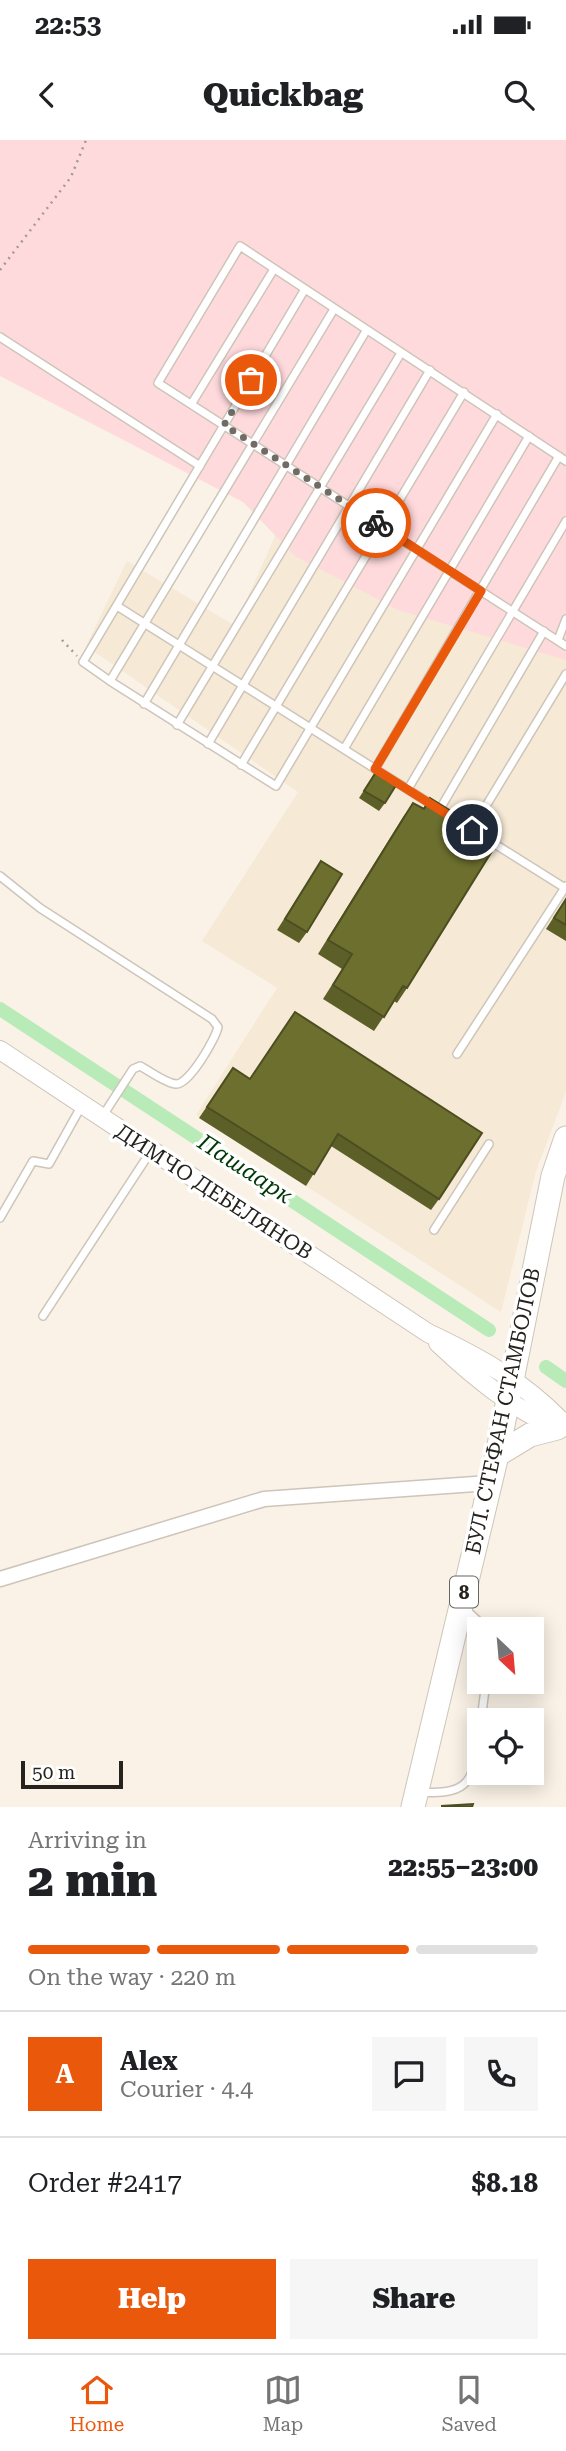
<!DOCTYPE html>
<meta charset="utf-8">
<style>
body{margin:0;font-family:"Roboto Serif",serif;background:#f6f6f6;color:#202124;height:100vh;display:flex;flex-direction:column;font-size:26px;white-space:nowrap}
*{box-sizing:border-box;margin:0}
p{font-size:23px;color:#757577}
.icon{flex:none;width:38px;height:38px;fill:none;stroke:currentColor;stroke-width:2;stroke-linecap:round;stroke-linejoin:round}
.map{position:relative;height:1667px;overflow:hidden}
.sheet{display:flex;flex-direction:column;background:#fff;flex:1}
.sheet>*{flex:none}
.needle{width:46px;rotate:154deg}
.buttons{position:absolute;left:467px;top:1477px;display:grid;gap:14px}
.buttons a{display:grid;place-items:center;width:77px;height:77px;border-radius:0px;background:#fff;box-shadow:0 4px 18px #0003;font-size:35px}
.scale{position:absolute;left:21px;bottom:18px;width:102px;box-sizing:border-box;padding-left:7px;border:4px solid #26231f;border-top:0;font-size:19px;line-height:24px;white-space:nowrap;color:#26231f;-webkit-text-stroke:5px #fff;paint-order:stroke}
.pin{position:absolute;display:grid;place-items:center;width:60px;height:60px;color:#fff;margin:-30px;border:4px solid #fff;border-radius:50%;box-shadow:0 2px 7px #0007}
.courier{position:absolute;display:grid;place-items:center;width:70px;height:70px;margin:-35px;border:5px solid #ea580c;border-radius:50%;background:#fff;color:#222;box-shadow:0 2px 9px #0007}
.summary em{font-style:normal;font-weight:800}
.summary div{display:flex;flex-direction:column-reverse}
.summary{display:flex;align-items:center;justify-content:space-between;height:119px;padding:0 28px}
h1{font-size:46px;font-weight:800;line-height:52px}
.bar{display:grid;grid-template-columns:repeat(4,1fr);gap:10px 7px;align-content:center;height:84px;padding:0 28px}
.bar i{height:9px;border-radius:5px;background:#e0e0e0}
.bar .current{background:#ea580c}
.bar p{grid-column:span 4}
.line{display:flex;align-items:center;gap:18px;padding:0 28px;border-top:2px solid #e0e0e0}
.line div{flex:1}
.round{display:grid;place-items:center;flex:none;width:74px;height:74px;border-radius:0px;background:#f6f6f6}
.action{display:flex;gap:14px;margin-top:auto;padding:14px 28px}
.action a{flex:1;height:80px;border-radius:0px;background:#ea580c;color:#fff;font-size:28px;font-weight:800;line-height:80px;text-align:center}
.action a+a{background:#f6f6f6;color:#202124}
.status{display:flex;justify-content:space-between;align-items:center;height:49px;padding:0 35px;background:#fff;direction:ltr}
.status svg{height:19px;fill:currentColor}
header{display:flex;justify-content:space-between;align-items:center;height:91px;padding:0 28px;background:#fff;font-size:32px;font-weight:800}
.tab-bar{display:flex;justify-content:space-around;align-items:center;height:98px;border-top:2px solid #e0e0e0;background:#fff;font-size:19px;color:#757577}
.tab-bar a{display:grid;justify-items:center;gap:4px}
.tab-bar .current{color:#ea580c}
.map>svg:first-child{display:block}
.built{fill:#f6e9d6}
.green{fill:#ffdadd}
.lines{fill:none;stroke-linecap:round;stroke-linejoin:round}
.canal{stroke:#b8ebb7;stroke-width:14}
.service-casing{stroke:#cdc5b9;stroke-width:10}
.minor-casing{stroke:#cdc5b9;stroke-width:17}
.tertiary-casing{stroke:#cdc5b9;stroke-width:20}
.primary-casing{stroke:#cdc5b9;stroke-width:25}
.path{stroke:#a19b92;stroke-width:2.5;stroke-dasharray:2 5;stroke-linecap:butt}
.service{stroke:#fff;stroke-width:7}
.minor{stroke:#fff;stroke-width:14}
.tertiary{stroke:#fff;stroke-width:18}
.primary{stroke:#fff;stroke-width:23}
.wall{fill:#5d5f28}
.building{fill:#6c6f2e;stroke:#4c4e20;stroke-width:2}
.done{stroke:#706b65;stroke-width:7;stroke-dasharray:0 12.6}
.route{stroke:#ea580c;stroke-width:9}
.labels{text-anchor:middle;dominant-baseline:central;stroke-width:7;stroke-linejoin:round;paint-order:stroke}
.shield{fill:#fff;stroke:#676562;stroke-width:2}
.shield-label{font-size:19px;font-weight:bold;fill:#26231f}
.street-label{font-size:21px;fill:#26231f;stroke:#fff}
.water-label{font-size:23px;font-style:italic;fill:#003706;stroke:#fff}
</style>
<div class="status"><b>22:53</b><svg viewBox="0 0 49 12"><path d="M0 12V9h3v3zM5 12V6h3v6zM10 12V3h3v9zM15 12V0h3v12zM26 1h20v11H26zM47 4h2v5h-2z"/></svg></div>
<header><svg class="icon" aria-label="back" viewBox="0 0 24 24"><path d="M15 5l-7 7 7 7"/></svg>Quickbag<svg class="icon" aria-label="search" viewBox="0 0 24 24"><circle cx="10" cy="10" r="6"/><path d="M15 15l6 6"/></svg></header>
<div class="map">
<svg width="566" height="1667" viewBox="0 0 566 1667">
<rect width="100%" height="100%" fill="#faf2e6"/>
<path class="built" d="M284,376L566,433V952L536,1031L501,1172L196,975L277,848L202,801L298,652L86,506L127,421L235,486Z"/>
<path class="green" d="M0,0H566V520L398,470L295,416L243,362L0,236Z"/>
<g class="lines">
<path class="canal" d="M0,869L489,1190
M546,1227L566,1241"/>
<g class="service-casing">
<path id="service" d="M305,149L83,522L110,541L334,169
M0,197L200,326
M192,263L274,129
M566,321L240,106L158,243L566,506
M117,466L434,666
M558,500L566,479
M110,541L276,646L497,274
M144,564L366,191
M177,585L401,213
M208,604L430,230
M344,609L529,296
M241,625L464,252
M375,629L559,316
M408,649L566,381
M440,669L544,491
M447,674L565,748
M472,689L566,534
M0,736L40,768L212,879L218,887C216,898 189,945 176,944C165,943 150,931 140,926L133,929L102,977
M457,914L566,746
M0,1078L33,1021L49,1024L82,965
M434,1090L489,1004
M43,1176L151,1011
M464,1468L487,1489
M481,1580L486,1542
M421,1652C472,1656 474,1637 480,1593"/>
</g>
<g class="minor-casing">
<path id="minor" d="M0,1439L264,1359L489,1343"/>
</g>
<g class="tertiary-casing">
<path id="tertiary" d="M0,910L428,1193C481,1218 526,1243 566,1286
M438,1203C475,1238 513,1269 560,1289"/>
</g>
<g class="primary-casing">
<path id="primary" d="M497,1315L530,1295L557,1288
M413,1667L497,1315L553,1036L566,998"/>
</g>
<path class="path" d="M0,130L71,37L86,0
M62,500L77,516"/>
<use href="#service" class="service"/>
<use href="#minor" class="minor"/>
<use href="#tertiary" class="tertiary"/>
<use href="#primary" class="primary"/>
</g>
<path class="wall" d="M378,629L385,663L379,671L359,658Z
M430,658L449,685L407,848L397,863L394,861L374,891L323,859L342,829L318,814L403,677L413,663L423,669Z
M321,721L307,792L299,803L277,790Z
M566,758V801L546,789Z
M295,872L439,1059L431,1070L331,1006L306,1046L199,978L233,928L250,939Z"/>
<path class="building" d="M378,629L398,642L385,663L364,651Z
M430,658L456,674L449,685L492,711L407,848L403,846L384,877L333,845L352,814L328,800L413,663L424,669Z
M321,721L342,734L307,792L285,779Z
M566,759V785L554,778Z
M295,872L482,993L439,1059L338,994L314,1034L207,967L233,928L250,939Z
M473,1664L472,1667H442V1666Z"/>
<g class="lines">
<path class="done" d="M251,240L224,285L376,383"/>
<path class="route" d="M376,383L481,451L375,629L472,690"/>
</g>
<g class="labels">
<rect class="shield" x="450" y="1436.5" width="28" height="31" rx="5"/>
<g class="shield-label">
<text x="464" y="1452">8</text>
</g>
<g class="street-label">
<text transform="translate(214 1052) rotate(33)">ДИМЧО ДЕБЕЛЯНОВ</text>
<text transform="translate(503 1271) rotate(-78)">БУЛ. СТЕФАН СТАМБОЛОВ</text>
</g>
<g class="water-label">
<text transform="translate(245 1029) rotate(33)">Пашаарк</text>
</g>
</g>
</svg>
<div class="buttons">
<a><svg class="needle" viewBox="-14 -14 28 28"><path d="M0-13l5 13h-10z" fill="#e53935"/><path d="M0 13l5-13h-10z" fill="#757577"/></svg></a>
<a><svg class="icon" aria-label="locate" viewBox="0 0 24 24"><circle cx="12" cy="12" r="6"/><path d="M12 2v4M12 18v4M2 12h4M18 12h4"/></svg></a>
</div>
<div class="scale">50 m</div>
<div class="pin" style="left:251px;top:240px;background:#ea580c"><svg class="icon" aria-label="bag" viewBox="0 0 24 24"><path d="M5 8h14l-1 12H6zM9 8a3 3 0 0 1 6 0"/></svg></div>
<div class="pin" style="left:472px;top:690px;background:#1f2937"><svg class="icon" aria-label="home" viewBox="0 0 24 24"><path d="M3 11l9-7 9 7M6 9v11h12V9"/></svg></div>
<div class="courier" style="left:376px;top:383px"><svg class="icon" aria-label="bike" viewBox="0 0 24 24"><circle cx="6" cy="16" r="4"/><circle cx="18" cy="16" r="4"/><path d="M6 16l4-8h5l3 8M10 8l3 8H6M13 5h3"/></svg></div>
</div>
<section class="sheet">
<div class="summary"><div><h1>2 min</h1><p>Arriving in</p></div><em>22:55–23:00</em></div>
<div class="bar"><i class="current"></i><i class="current"></i><i class="current"></i><i></i><p>On the way · 220 m</p></div>
<div class="line" style="height:126px"><b class="round" style="background:#ea580c;color:#fff">A</b><div><b>Alex</b><p>Courier · 4.4</p></div><a class="round"><svg class="icon" aria-label="chat" viewBox="0 0 24 24"><path d="M4 5h16v11H9l-5 4z"/></svg></a><a class="round"><svg class="icon" aria-label="phone" viewBox="0 0 24 24"><path d="M5 4h4l2 5-3 2q2 4 5 5l2-3 5 2v4C11 20 4 13 5 4z"/></svg></a></div>
<div class="line" style="height:91px"><div>Order #2417</div><b>$8.18</b></div>
<div class="action"><a>Help</a><a>Share</a></div>
</section>
<nav class="tab-bar">
<a class="current"><svg class="icon" aria-label="home" viewBox="0 0 24 24"><path d="M3 11l9-7 9 7M6 9v11h12V9"/></svg>Home</a>
<a><svg class="icon" aria-label="map" viewBox="0 0 24 24"><path d="M3 6l6-2 6 2 6-2v14l-6 2-6-2-6 2zM9 4v14M15 6v14"/></svg>Map</a>
<a><svg class="icon" aria-label="saved" viewBox="0 0 24 24"><path d="M7 4h10v16l-5-4-5 4z"/></svg>Saved</a>
</nav>
